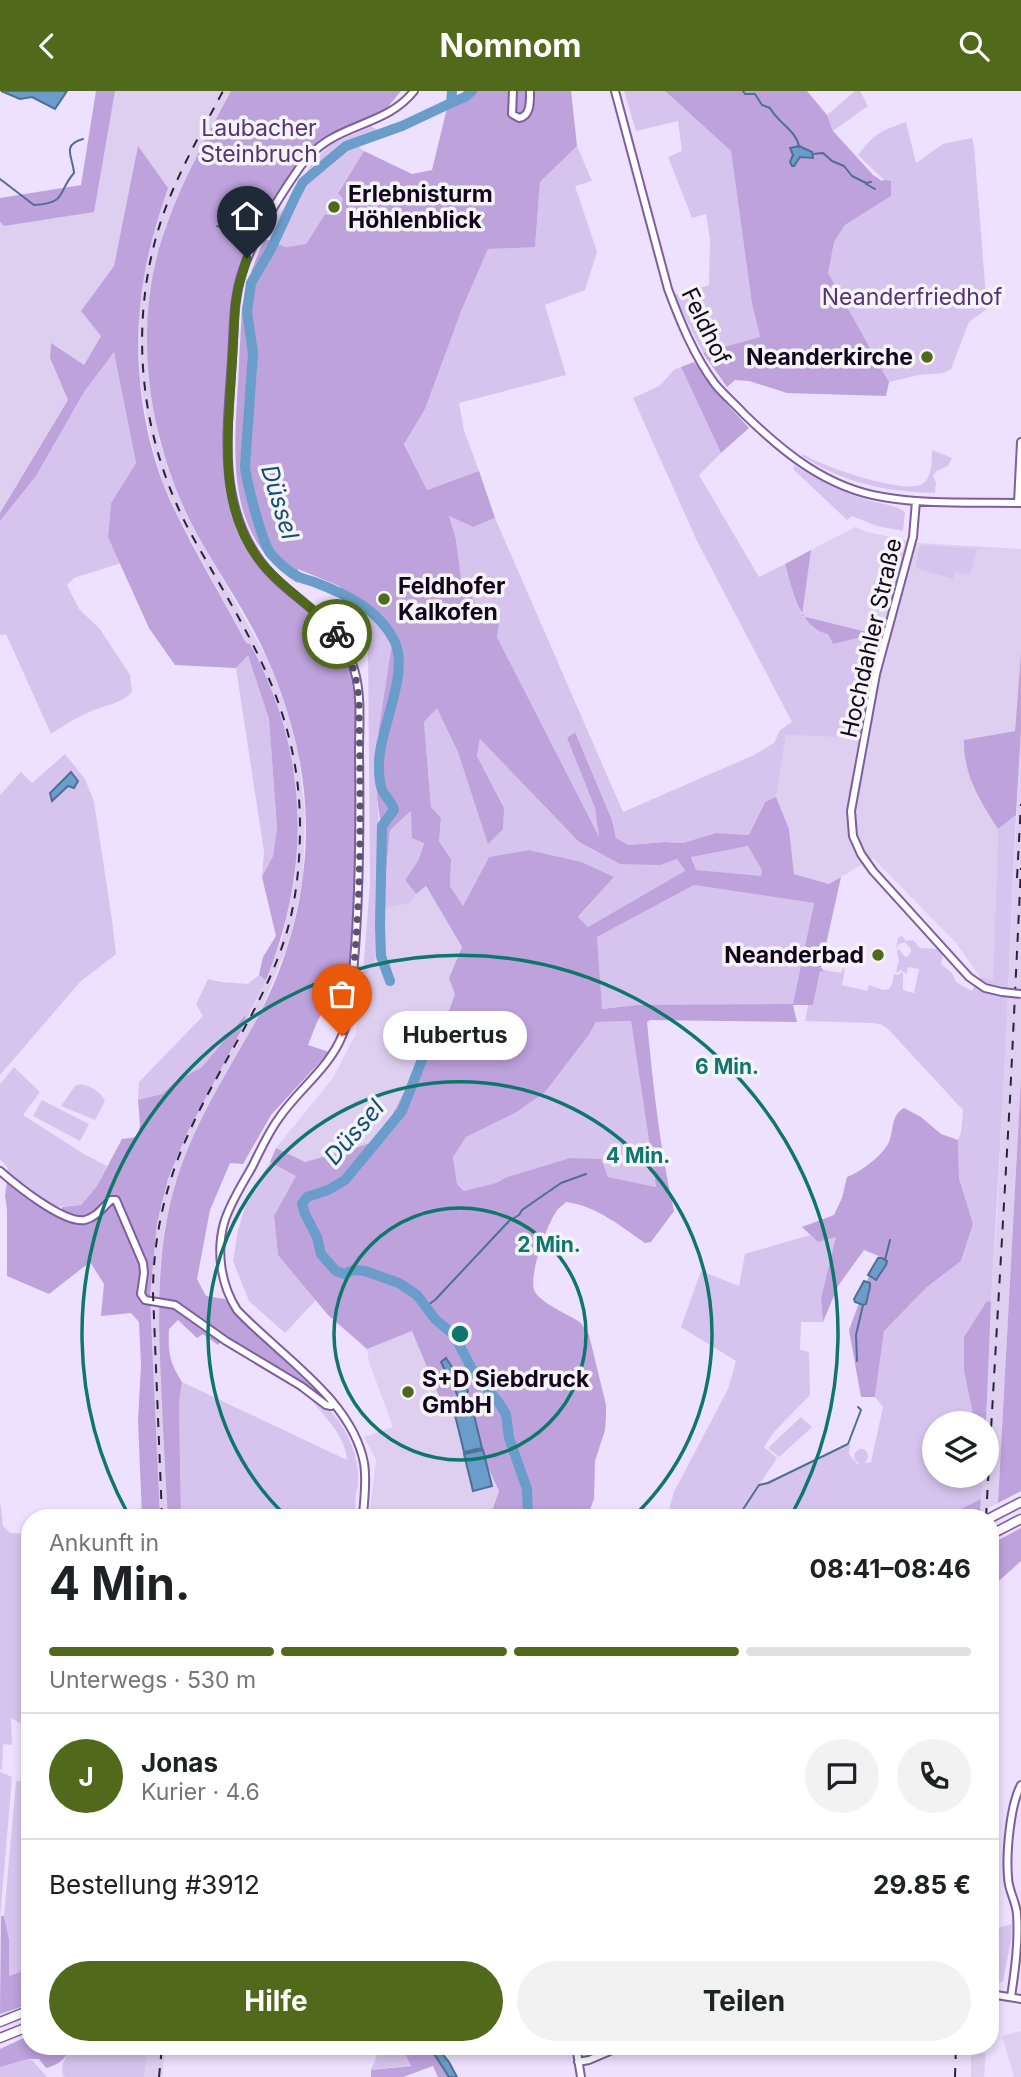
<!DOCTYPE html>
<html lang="de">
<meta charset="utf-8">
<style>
body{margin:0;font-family:Inter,sans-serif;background:#f2f2f2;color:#202124;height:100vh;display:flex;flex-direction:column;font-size:26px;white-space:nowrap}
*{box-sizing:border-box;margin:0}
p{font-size:23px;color:#757577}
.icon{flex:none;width:38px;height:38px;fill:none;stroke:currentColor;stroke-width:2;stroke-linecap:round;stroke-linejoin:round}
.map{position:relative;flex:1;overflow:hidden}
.sheet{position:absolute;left:21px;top:1418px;width:978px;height:546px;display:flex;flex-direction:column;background:#fff;border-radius:28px;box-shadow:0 4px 10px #0003}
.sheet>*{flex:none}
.controls{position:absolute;left:922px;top:1320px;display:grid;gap:14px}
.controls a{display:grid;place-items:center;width:77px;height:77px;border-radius:50%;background:#fff;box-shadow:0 4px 10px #0003;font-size:35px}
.pin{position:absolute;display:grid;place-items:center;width:60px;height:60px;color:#fff;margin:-72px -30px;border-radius:50% 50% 50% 0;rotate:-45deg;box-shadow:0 0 7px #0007}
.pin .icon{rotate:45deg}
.courier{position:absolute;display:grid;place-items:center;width:70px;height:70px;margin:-35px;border:5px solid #50691a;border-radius:50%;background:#fff;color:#222;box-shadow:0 2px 9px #0007}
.bubble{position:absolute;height:49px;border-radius:24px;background:#fff;box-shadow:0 4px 10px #0003;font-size:23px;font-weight:700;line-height:49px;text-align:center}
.headline em{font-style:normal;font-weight:700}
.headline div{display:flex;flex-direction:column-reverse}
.headline{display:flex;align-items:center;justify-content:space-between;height:119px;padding:0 28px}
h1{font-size:46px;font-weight:700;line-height:52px}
.bar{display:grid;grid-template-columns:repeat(4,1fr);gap:10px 7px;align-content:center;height:84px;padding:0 28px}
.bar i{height:9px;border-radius:5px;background:#e0e0e0}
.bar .on{background:#50691a}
.bar p{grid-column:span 4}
.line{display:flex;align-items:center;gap:18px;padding:0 28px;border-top:2px solid #e0e0e0}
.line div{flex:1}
.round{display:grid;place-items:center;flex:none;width:74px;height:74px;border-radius:37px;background:#f2f2f2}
.cta{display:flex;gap:14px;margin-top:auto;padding:14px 28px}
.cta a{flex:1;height:80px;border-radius:42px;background:#50691a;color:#fff;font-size:28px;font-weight:700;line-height:80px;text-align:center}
.cta a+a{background:#f2f2f2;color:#202124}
header{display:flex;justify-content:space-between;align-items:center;height:91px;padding:0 28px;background:#50691a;color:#fff;font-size:32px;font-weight:700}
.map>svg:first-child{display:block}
.built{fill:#decff0}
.green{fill:#d7c4ee}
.forest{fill:#bda2db;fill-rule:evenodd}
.water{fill:#6a9dc9;stroke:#506f96;stroke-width:2}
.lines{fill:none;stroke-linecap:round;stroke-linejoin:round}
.stream{stroke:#506f96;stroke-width:2}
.river{stroke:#6a9dc9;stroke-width:10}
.secondary-casing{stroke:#7e5da1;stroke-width:10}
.highway-casing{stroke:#7e5da1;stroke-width:11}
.secondary{stroke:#fff;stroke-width:6}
.highway{stroke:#fff;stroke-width:8}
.rail{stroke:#2e203a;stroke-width:2;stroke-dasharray:9 9;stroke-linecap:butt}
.secondary-bridge-casing{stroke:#7e5da1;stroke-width:10;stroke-linecap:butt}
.secondary-bridge{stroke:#fff;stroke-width:6}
.done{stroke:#60526d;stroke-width:7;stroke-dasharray:0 12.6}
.route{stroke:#50691a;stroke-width:9}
.ring{fill:none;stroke:#0f766e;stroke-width:3.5}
.poi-dot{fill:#50691a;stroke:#f4f4f4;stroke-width:2.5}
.labels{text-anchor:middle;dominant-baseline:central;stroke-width:7;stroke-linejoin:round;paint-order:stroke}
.park-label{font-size:23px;fill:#563277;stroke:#f4f4f4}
.poi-label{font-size:23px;font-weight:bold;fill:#13051f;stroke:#f4f4f4;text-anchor:start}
.street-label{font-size:23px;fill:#13051f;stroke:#f4f4f4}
.water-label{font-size:24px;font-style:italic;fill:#124d77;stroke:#f4f4f4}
.centre{fill:#0f766e;stroke:#f4f4f4;stroke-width:3.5}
.ring-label{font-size:21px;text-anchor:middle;font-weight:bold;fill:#0f766e;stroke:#f4f4f4;stroke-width:7;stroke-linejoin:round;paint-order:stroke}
</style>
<header><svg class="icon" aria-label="back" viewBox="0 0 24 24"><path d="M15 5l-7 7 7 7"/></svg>Nomnom<svg class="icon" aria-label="search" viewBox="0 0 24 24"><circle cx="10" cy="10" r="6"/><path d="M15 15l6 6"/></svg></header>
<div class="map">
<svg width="1021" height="1986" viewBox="0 0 1021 1986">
<rect width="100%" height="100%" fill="#eee0ff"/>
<path class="built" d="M115,0H231L193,72L164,140L155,180L149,224V288L159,349L172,388L200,448L267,567L287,616L298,661L305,722L303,789L290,849L259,924L193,1046L176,1091L165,1135L160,1176L159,1207L168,1426H160L150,1206L157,1132L168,1088L186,1044L216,985L252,921L282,848L295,788L298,722L295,684L250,553L246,552L175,419L163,392L151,350L140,289L139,222L145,178L153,143L168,97L138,56L114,175L81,220L101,245L84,274L51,253L50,267L68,309L0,422V131L4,135L93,121Z
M855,436L867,441L919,452L1021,458V562L1015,640L964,649L980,709L998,738L993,891L980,886L957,853L873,767L829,793L794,783L789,738L776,706L786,644L875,543L802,525L811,459Z
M1021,639V987L998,1412L980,1421L983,1384H987L986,1332L991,1211L997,1121Z
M425,794L462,856L449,887L455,903L450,917L378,1050L304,1071L276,1057L333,987L355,944L367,884L374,873L383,818L410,812L416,803Z
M412,1240L442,1311L460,1316L499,1401L490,1426H369L376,1369L364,1346L393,1336L369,1271L367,1258Z
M1021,1940V1986H1014L1002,1945Z
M153,1955H165L162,1986H144L148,1958L153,1957Z
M971,1961L986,1962L984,1986H971Z"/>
<path class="green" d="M624,0H665L731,60L752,213L760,247L703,262L674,204L709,194L710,149L706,123L692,127L668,66L682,60L678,30L636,40Z
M855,0H860L868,15L833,40L827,24Z
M906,31L916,72L943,53L972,47L974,55L987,218L969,231L951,278L943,282L919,284L889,291L827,183L834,151L845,134L891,105L890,90L884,89L858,64C875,42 881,40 906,31Z
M371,35L376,38L367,50L357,54L364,60L338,101L343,108L339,121L334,124L328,122L325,123L306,153L286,156L278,154L280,150L269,145L268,141L315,68L333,52Z
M577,55L592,90L575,95L597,161L585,199L545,214L566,284L459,312L464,339L479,380L427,399L404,352L425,318L462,218L488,158L535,155L540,91Z
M114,260L136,372L111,412L108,445L121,472L74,487L67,494L79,518L100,538L130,584L132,601C120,613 112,612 97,618C80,624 66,633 51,643L6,543L0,544V430L36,385L84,301Z
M681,276L721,362L699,384L759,486L785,473L802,525L828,542L833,553L875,543L854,646L786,644L776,706L764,712L749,744L716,742L683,752L665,751L628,754L616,747L612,729L575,641L567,647L595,717L600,749L497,546L499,533L482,523L461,488L456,448L449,425L473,436L495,427L623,721L754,664L774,652L780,639L792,631L697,450L633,307L659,295L675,278Z
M932,359L952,367L948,375L936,380L933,385L936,392L935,402C887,401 843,392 802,365L803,363C821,375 900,402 920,394C932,390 932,370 932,359Z
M794,374C816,388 839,400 864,408C878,413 892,412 905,421L903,440L877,435L852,425L847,429L793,378Z
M920,454L977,458L970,484L955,481L953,488L915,477Z
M368,523L392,552L379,637L377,707L384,803L390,739L411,720L424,751L418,770L405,789L416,803L410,812L383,818L374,873L367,884L363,881L370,793L368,556L364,528Z
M248,563L269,628L277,737L273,765L262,786L264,761L236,577Z
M437,616L458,661L504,717L477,665L480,648L579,751L620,773L677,768L685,781L588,836L578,827L614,786L582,771L529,759L489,766L463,815L450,795L451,768L439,750L441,727L431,716L424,631Z
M65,663L85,688L94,711L112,829L116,863L80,891L0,984V704L21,681L32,692Z
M1016,724L1004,986L991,1211L987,1210L973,1318L975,1332H934V1384H983L981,1408L944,1426H667L674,1401L728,1298L736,1270L681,1236L701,1180L739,1195L745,1163L810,1144L818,1151L837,1145L821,1207L823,1231H801L800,1259L809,1261L810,1304L775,1340L764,1356L777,1367L759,1394L850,1354L849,1363L857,1373L860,1372L855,1370L854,1363L859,1358C864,1357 868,1360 868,1366L865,1372L871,1371L883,1316L875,1306L884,1240L927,1196L961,1170L973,1133L959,1087L958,1049L961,1041L963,1019L888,938L880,933L872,932L805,930L808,914H813L820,880L823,881V879L841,882L843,877L845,878L842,894L867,900L869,894L883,899L889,898L892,893L894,883L899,884L901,881L903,883V899L914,902L919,878L908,876L907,883L900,879L898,882L896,880L899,870L897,860L899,858L905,866L908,865L911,861V858L905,851L899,853L896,858L898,847L902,845L906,850L913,849L920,857L939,858L943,863L941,873L952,882L956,891L972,900L980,886L993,890L998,738Z
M749,755L762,779L761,786L696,779L691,765Z
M694,794L814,812L793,914H637L601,918L597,846Z
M259,884L266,889L242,938L245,924L202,976L175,991L162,1003L138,1009L139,991L203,925L196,913L208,888L221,891L248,893Z
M631,930L656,1096L608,1086L570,1067L507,1086L496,1092L464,1100L457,1093L453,1065L466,1046L515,1022L590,942L596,931Z
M14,976L40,1001L23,1024L84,1063L107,1075L97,1095L81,1114L54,1116L6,1082L8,1077L0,1068V993Z
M81,993C92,996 100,1000 105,1010L95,1029L61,1015L75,995Z
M42,1009L89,1033L80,1050L33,1025Z
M270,1071L297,1085L274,1125L278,1163L316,1209L285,1242L249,1210L233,1170L238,1139L247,1110Z
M182,1291L347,1369C345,1345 327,1328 312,1310C341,1317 361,1365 358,1393C358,1397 356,1400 356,1404C355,1411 356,1419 356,1426H181L179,1312Z
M801,1326L812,1336L779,1366L768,1357Z
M0,1409L3,1435L10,1442L30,1443V1638L11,1627L12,1654L3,1653L2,1679L0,1678Z
M0,1681L12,1686L0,1828Z
M16,1690L30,1691V1877L9,1885V1848L4,1825Z
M1012,1833L1011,1850L1003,1890L997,1893L991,1892V1839Z
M72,1955H139L138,1957L148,1958L144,1986H66L63,1985L62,1979L63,1972Z
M381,1955H402L412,1974L371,1979Z
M28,1968L32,1969L47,1986H0V1976Z"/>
<path class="forest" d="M96,0H115L94,121L4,135L0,131V107L81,94Z
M231,0H401L387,17L324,48L304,66L295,79L240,180L225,367L227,399L234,429L256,470L265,480L312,521L337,550L350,581L355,611L356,800L347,906C320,912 318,930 308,954L329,961L271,1024L243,1073L230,1072L210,1119L197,1188L206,1205L225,1208L233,1221L324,1307L226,1246L218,1254L203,1243L197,1247L178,1229L169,1238C168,1262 169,1270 182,1291L179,1312L181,1426H168C165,1381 163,1336 161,1290C158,1221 156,1155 177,1088C195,1030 229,979 258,926C289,868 306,803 306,737C306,679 291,621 268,569C250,527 223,489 201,450C149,358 129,238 166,136C183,88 207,45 231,0Z
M469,0H571L577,55L540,91L535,156L488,158L462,218L425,318L404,353L427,399L479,380L495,427L473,436L449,425L456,448L461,488L482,523L496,528L499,533L497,546L599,746L595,717L567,647L575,641L612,729L616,747L628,754L665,751L683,752L716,742L749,744L765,711L776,706L789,738L794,783L829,793L841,786L821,876L823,879V881L820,880L813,914H793L797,931L650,929L647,931C653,994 660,1059 674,1120L651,1151L645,1152C620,1135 597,1115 566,1111C564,1113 560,1116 558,1118C548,1130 527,1187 535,1201C541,1212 569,1224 580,1231L589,1244L606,1314V1326L605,1339L595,1370L594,1408L587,1426H490L499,1400L460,1316L442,1312L412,1240L367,1258L328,1224L278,1164L274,1125L296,1085L270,1071L276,1057L305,1071L378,1050L450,917L455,903L449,887L462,856L426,795L416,803L405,789L418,770L424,752L412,747L411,720L390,739L384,804L377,800L380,728L377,707L379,637L392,552L368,523L339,495L298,478L297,492C231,448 233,380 237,309C239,278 240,248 242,217C246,192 254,171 265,148L286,156L306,153L325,123L334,124L339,121L343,108L338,102L364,60L412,83L432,79L447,17L469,5ZM437,617L458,661L488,753L503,738L504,717L477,665L480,648L579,751L620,773L660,774L677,768L685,780L588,836L578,826L614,786L582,771L529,759L489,766L463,815L450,795L451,768L439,750L441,727L431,716L424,631ZM748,755L762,779L761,785L696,779L691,766ZM694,794L814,812L793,913L637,914L602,918L597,846ZM631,930L656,1096L608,1086L601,1068L570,1067L507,1086L496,1092L464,1100L457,1093L453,1066L466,1046L515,1022L545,1001L590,942L596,931Z
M665,0H807L827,24L833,40L873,84L882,90L884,89L891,90V105L845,134L834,151L828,182L889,291L886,305L787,302L749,290L735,289L727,296L703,262L760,246L752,213L731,60Z
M138,55L168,97C159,124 150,151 145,180C130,259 140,348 175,420C197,465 223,508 246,552L250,553C309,662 312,775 266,889L259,884L263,866L276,845L262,786L273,765L277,737L269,628L248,564L236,577L175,574L149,537L108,446L111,412L136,372L114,261L84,301L36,385L0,430V422L68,309L50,267L51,252L84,274L101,245L81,220L114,175Z
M694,271L716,301L749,337L721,362L681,276Z
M811,459L802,525L875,543L833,553L828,543C799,537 792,496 785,473Z
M1021,562V639L1016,724L998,738C980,710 963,683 964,649L1015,640Z
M246,923L242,938L186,1044L168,1088L157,1132L150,1206L160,1426H142L138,1330L141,1274L139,1231L131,1222L101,1225L104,1193L90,1171L49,1203L7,1185V1119L5,1104L7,1091L41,1116L62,1125V1116L81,1114L97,1095L122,1048L138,1046L140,1033L138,1009L162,1003L175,991L202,976Z
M1021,987V1400L998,1412Z
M904,1017L921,1026L941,1043L958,1049L959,1087L973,1133L961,1170L927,1196L884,1240L875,1306H861L849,1239L872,1177L879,1165L864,1159L838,1195L823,1231L821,1207L836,1146L818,1151L802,1136L834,1124L842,1107L847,1086C860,1082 884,1063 889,1051C894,1038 891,1024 904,1017Z
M987,1210L991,1211L986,1332H975L964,1279V1246Z
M981,1408L980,1421L970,1426H944Z
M1021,1437V1470L991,1497L995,1451Z
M1,1825H4L9,1848V1885L30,1877V1913L0,1923Z
M30,1944V1955H72C66,1967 59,1974 46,1977L39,1968H28L0,1976V1958Z
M402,1955H429L449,1986H438L433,1975L403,1986H371V1979L411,1975Z"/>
<path class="water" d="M1,0H67L55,18L32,6L20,8Z
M799,55L812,61L813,67L800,66L794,75H792L790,71L793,64L790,57Z
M71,681L78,690L74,697L68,695L52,710L50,702Z
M878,1167H882L887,1170L886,1174L876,1189L868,1184Z
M864,1190L870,1192V1196L866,1213L863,1214L855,1211L854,1208Z
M446,1267L468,1300L467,1302L458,1305L441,1271Z
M473,1320L482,1357L464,1361L455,1324Z
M483,1359L492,1395L473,1400L464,1363Z
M429,1955H436L449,1971L457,1986H449Z"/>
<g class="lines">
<path class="stream" d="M743,0L745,3H755L762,14L770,17C778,32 797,40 799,56
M813,63L823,62L832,70L844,75L852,85L866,92L871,91
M0,88L34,114C68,112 57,101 74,82C73,66 61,54 83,48
M866,93L875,98
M217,135L237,141L241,138L243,129C251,125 251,115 258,110L263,112
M885,1169L890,1149
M425,1216L435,1209L509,1130L519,1124L522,1119L561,1092L586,1083
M857,1270L856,1244L863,1214
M738,1426L759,1394L768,1392L848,1353L861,1319L858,1316"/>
<path class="river" d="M451,12L465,6L472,0
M390,890L381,865L380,835L382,735L394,719C392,711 387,708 383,701C379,694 379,683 379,675C378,640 411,581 394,549C378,518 346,503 314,491C309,489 303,488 299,486C289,481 277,470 270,462C262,450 246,390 245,375L253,262L247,221L251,192L271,158L296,104L303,91L346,55L402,35L451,12L452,0
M432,943L402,1020L345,1089L328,1099L307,1106L302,1113L305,1123L317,1146L321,1163L336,1180L344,1183L353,1179L365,1180L399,1192L417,1204L435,1228L454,1244L472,1278L499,1312L506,1323L509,1347L527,1398L528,1424L526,1426"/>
<g class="secondary-casing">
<path id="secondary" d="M513,0L512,23L519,27C531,25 530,10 530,0
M615,0L668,198C680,230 694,265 715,293C724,304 735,313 744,323C784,362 827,397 883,406C928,414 976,411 1021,412
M916,410L913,446L876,583L851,720L853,745L861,763L873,780L969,886L985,897L1002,901
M1018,412L1021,351
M0,1080C16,1094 64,1133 85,1129C97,1126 103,1116 111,1109H116L143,1172L144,1182L141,1203L145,1209L175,1214L226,1250L301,1295L326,1314L331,1315L334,1313
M363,1426C364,1408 367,1390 364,1372C352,1308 279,1264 237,1219C221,1194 216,1161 224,1132C230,1112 242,1094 252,1076C260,1060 268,1042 279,1027C298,999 329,977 342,945C353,922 352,895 354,870C360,800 360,731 359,661C359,634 362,604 354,578C337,520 285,509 256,464C217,405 228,335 232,268C234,238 233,208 243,179C255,144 279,106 300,76C332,30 383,39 414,0
M990,1903L1021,1908
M1011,1906C1015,1879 1019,1850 1017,1823C1016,1810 1008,1799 1008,1786C1006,1763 1010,1714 1021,1694
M576,1955L581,1986
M578,1971L589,1969L622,1955"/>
</g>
<g class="highway-casing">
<path id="highway" d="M990,1427L1021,1411
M990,1444L1021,1428
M0,1931L30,1919
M0,1947L30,1935"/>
</g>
<use href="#secondary" class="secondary"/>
<use href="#highway" class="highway"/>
<path class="rail" d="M1017,787L1021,713
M162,1426L153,1202C153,1148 165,1095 187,1046C216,979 261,920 284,850C296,814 300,774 300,736C300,620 250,547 195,450C140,353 126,234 162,127C177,83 201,42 223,0
M986,1426L1010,1008L1021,777
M159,1986L162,1955
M955,1986L956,1955"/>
<g class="secondary-bridge-casing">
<path id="secondary-bridge" d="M1002,901L1021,903"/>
</g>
<use href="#secondary-bridge" class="secondary-bridge"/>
</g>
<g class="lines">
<path class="done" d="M337,543C351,564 357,585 359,610C360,694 362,778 355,861C353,889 352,918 342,945"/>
<path class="route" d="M247,167L238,197L235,216C234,246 232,276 230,306C226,363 223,423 260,470C282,498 314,515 337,543"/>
</g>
<g class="ring">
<circle cx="460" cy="1243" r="126"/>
<path d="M287 1426A252 252 0 1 1 633 1426"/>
<path d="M128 1423A378 378 0 1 1 792 1423"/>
</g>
<g class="poi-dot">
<circle cx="334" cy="116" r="7"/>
<circle cx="927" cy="266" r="7"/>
<circle cx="384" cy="508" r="7"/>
<circle cx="878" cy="864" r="7"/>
<circle cx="408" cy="1301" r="7"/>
</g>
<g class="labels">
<g class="park-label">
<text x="259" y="37">Laubacher<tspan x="259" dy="26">Steinbruch</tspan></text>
<text x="912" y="206">Neanderfriedhof</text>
</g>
<g class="poi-label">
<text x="348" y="103">Erlebnisturm<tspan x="348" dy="26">Höhlenblick</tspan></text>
<text x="913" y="266" text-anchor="end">Neanderkirche</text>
<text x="398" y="495">Feldhofer<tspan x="398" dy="26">Kalkofen</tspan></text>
<text x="864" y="864" text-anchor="end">Neanderbad</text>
<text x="422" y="1288">S+D Siebdruck<tspan x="422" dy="26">GmbH</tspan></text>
</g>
<g class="street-label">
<text transform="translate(706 235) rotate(64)">Feldhof</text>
<text transform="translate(871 547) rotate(-77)">Hochdahler Straße</text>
</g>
<g class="water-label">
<text transform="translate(280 411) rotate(73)">Düssel</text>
<text transform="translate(354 1041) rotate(-49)">Düssel</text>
</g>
</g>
<circle cx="460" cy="1243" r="10" class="centre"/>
<g class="ring-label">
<text x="727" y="983">6 Min.</text>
<text x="638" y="1072">4 Min.</text>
<text x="549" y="1161">2 Min.</text>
</g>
</svg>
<div class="controls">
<a><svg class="icon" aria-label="layers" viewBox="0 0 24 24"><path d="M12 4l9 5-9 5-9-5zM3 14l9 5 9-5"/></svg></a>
</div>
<div class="pin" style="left:342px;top:945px;background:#ea580c"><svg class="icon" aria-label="bag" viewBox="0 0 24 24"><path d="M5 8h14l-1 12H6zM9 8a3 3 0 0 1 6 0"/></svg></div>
<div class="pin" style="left:247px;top:167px;background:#1f2937"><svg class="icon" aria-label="home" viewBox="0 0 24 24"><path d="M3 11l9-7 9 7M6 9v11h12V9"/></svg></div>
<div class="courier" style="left:337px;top:543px"><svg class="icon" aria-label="bike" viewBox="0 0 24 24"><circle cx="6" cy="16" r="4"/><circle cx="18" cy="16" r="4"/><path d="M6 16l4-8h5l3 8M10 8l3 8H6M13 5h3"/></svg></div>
<div class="bubble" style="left:383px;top:920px;width:144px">Hubertus</div>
<section class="sheet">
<div class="headline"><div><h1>4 Min.</h1><p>Ankunft in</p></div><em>08:41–08:46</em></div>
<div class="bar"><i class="on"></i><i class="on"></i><i class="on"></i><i></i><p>Unterwegs · 530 m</p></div>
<div class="line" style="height:126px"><b class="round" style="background:#50691a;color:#fff">J</b><div><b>Jonas</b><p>Kurier · 4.6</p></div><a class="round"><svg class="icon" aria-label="chat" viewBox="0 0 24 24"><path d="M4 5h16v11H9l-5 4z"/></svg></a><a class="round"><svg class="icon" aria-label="phone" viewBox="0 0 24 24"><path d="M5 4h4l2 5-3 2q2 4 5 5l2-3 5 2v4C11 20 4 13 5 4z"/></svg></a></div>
<div class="line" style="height:91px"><div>Bestellung #3912</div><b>29.85 €</b></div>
<div class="cta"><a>Hilfe</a><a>Teilen</a></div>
</section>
</div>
